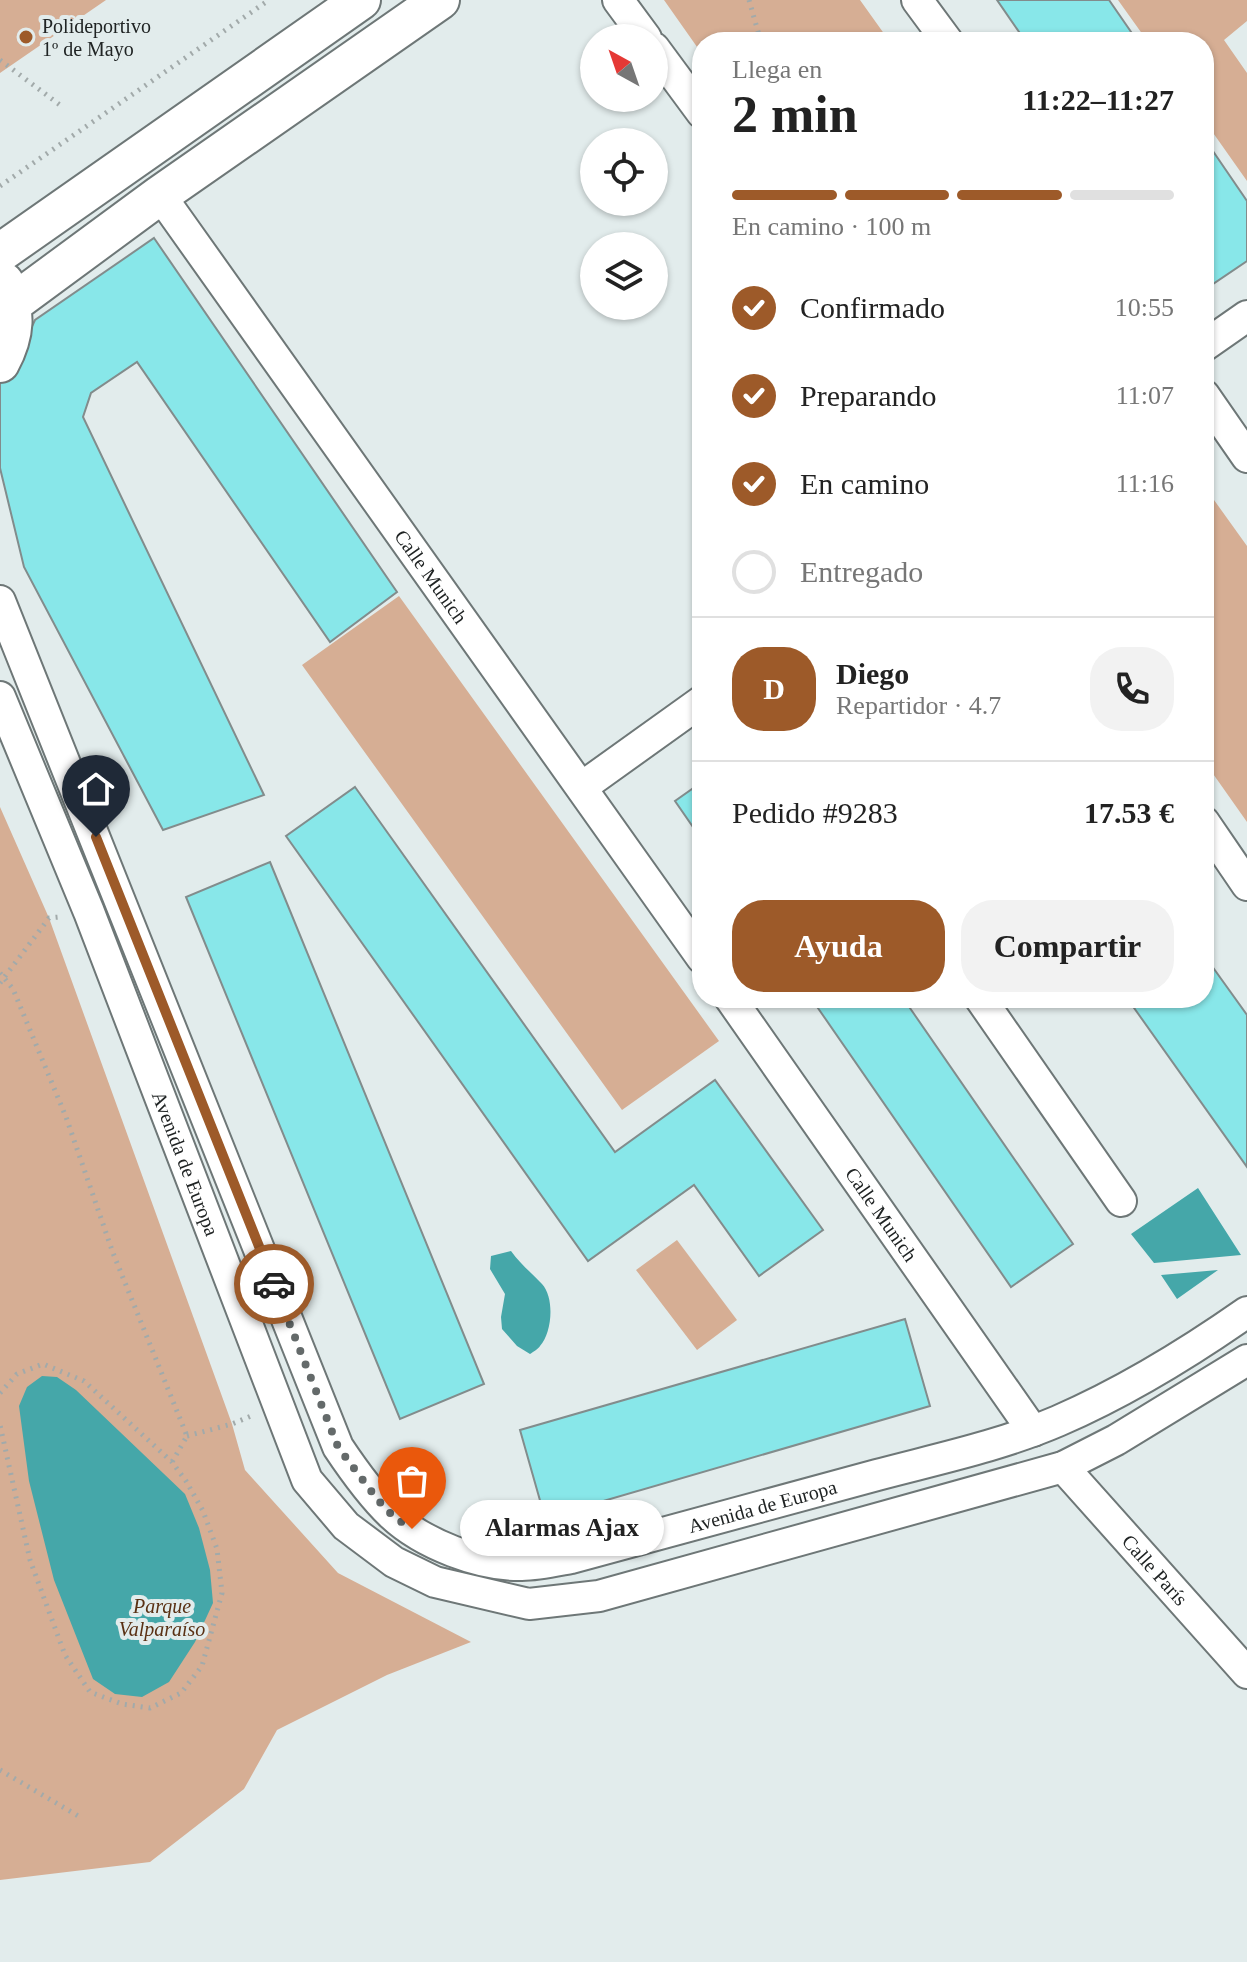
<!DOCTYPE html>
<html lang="es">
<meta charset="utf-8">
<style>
body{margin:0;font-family:Georgia,serif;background:#f2f2f2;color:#222;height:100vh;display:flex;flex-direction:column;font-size:30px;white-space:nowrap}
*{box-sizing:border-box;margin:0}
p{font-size:26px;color:#767676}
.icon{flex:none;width:44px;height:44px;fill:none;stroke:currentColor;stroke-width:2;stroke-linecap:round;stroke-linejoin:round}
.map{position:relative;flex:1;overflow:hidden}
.panel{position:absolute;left:692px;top:32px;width:522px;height:976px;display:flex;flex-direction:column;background:#fff;border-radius:32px;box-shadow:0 2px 6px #0004}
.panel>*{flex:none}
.needle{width:52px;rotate:320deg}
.tools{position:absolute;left:580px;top:24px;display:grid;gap:16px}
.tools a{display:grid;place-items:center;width:88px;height:88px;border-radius:50%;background:#fff;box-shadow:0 2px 6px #0004;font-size:40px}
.pin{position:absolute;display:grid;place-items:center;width:68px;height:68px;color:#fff;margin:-82px -34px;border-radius:50% 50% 50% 0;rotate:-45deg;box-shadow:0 0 8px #0007}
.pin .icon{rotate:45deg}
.courier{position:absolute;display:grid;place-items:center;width:80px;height:80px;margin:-40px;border:6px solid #9d5a29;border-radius:50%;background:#fff;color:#222;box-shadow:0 2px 10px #0007}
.bubble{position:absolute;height:56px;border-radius:28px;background:#fff;box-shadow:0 2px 6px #0004;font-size:26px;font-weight:600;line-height:56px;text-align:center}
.summary em{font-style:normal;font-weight:600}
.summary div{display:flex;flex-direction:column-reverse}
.summary{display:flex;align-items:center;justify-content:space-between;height:136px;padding:0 40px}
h1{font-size:52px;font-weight:600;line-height:60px}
.bar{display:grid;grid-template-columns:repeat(4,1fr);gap:12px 8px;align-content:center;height:96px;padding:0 40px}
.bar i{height:10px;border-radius:6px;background:#e0e0e0}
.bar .current{background:#9d5a29}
.bar p{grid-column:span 4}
.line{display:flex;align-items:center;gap:20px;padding:0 40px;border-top:2px solid #e0e0e0}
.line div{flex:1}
.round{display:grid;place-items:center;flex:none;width:84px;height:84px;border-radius:32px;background:#f2f2f2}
ol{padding:0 40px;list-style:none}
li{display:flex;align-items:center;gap:24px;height:88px}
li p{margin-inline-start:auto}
li .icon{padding:8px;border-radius:50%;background:#9d5a29;color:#fff;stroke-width:4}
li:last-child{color:#767676}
li i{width:44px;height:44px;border:4px solid #e0e0e0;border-radius:50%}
.cta{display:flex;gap:16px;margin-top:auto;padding:16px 40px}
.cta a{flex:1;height:92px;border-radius:32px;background:#9d5a29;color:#fff;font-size:32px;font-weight:600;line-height:92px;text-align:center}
.cta a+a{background:#f2f2f2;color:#222}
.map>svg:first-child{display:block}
.green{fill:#d6ae94}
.water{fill:#45a7a9}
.building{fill:#88e7e9;stroke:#828c8c;stroke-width:2}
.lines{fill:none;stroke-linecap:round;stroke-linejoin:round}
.minor-casing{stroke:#6e7777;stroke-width:34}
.tertiary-casing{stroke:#6e7777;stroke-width:42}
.path{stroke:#a2aaaa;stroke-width:5;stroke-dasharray:2 6;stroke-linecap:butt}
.minor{stroke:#fff;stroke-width:30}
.tertiary{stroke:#fff;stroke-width:38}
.done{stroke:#646a6a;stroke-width:8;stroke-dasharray:0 14.4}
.route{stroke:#9d5a29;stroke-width:10}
.poi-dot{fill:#9d5a29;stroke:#e2ecec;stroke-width:3}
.labels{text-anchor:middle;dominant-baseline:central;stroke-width:8;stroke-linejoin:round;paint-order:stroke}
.poi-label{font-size:20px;fill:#202424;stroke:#e2ecec;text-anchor:start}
.street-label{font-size:20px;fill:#202424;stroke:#e2ecec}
.park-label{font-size:20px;font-style:italic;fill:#5a3114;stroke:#e2ecec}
</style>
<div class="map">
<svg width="1247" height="1962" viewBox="0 0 1247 1962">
<rect width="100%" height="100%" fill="#e2ecec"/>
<path class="green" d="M0,0H106L0,73Z
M664,0H860L890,42H702V54Z
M1118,0H1247V21L1224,40L1247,73V181L1204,120V42H1148Z
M1204,486L1247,546V822L1204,761Z
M399,596L719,1041L622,1110L302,665Z
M0,807L49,918L232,1424L245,1470L338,1573L471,1642L387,1675L277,1730L244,1789L150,1862L0,1880Z
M677,1240L737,1320L697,1350L636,1270Z"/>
<path class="water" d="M1198,1188L1241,1255L1154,1263L1131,1234Z
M511,1251C520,1264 532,1273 542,1284C555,1298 552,1333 540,1346C539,1348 532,1353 530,1354L517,1346L502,1329L501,1317L505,1294L490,1269L491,1256Z
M1218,1270L1177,1299L1161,1275Z
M42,1376L57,1377L76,1390L185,1494L199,1528L210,1570L213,1603L195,1642L169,1682L142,1697L115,1694L93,1679L54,1580L29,1481L19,1406L27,1387Z"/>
<path class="building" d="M997,0H1109L1138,42H1026Z
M1204,138L1247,201V261L1204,290Z
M154,238L397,592L330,642L137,362L91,393L83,417L264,795L163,830L24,567L0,468V383L14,365L35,320Z
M702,782V840L675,801Z
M355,787L615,1152L715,1080L823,1230L759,1276L694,1185L588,1261L286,836Z
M270,862L484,1384L400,1419L186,897Z
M1204,955L1247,1015V1167L1127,998H1204Z
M811,998H903L1073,1244L1011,1287Z
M905,1319L930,1406L545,1518L520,1430Z"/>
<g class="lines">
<g class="minor-casing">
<g id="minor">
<path d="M618,0L646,38"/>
<path d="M917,0L948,42"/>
<path d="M654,48L702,113"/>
<path id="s1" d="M160,195L702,958"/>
<path d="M1204,346L1247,316"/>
<path d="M1204,395L1247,457"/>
<path id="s2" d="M0,601L338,1447C354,1471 371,1495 392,1515C423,1544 480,1566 522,1565C538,1565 555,1561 571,1558C673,1531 775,1503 877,1475C937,1459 1000,1446 1058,1421C1125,1392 1187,1354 1247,1312"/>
<path id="s3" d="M0,697L89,912L307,1480L346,1526L394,1562L435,1582L529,1604L599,1596L1063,1467L1116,1440L1247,1360"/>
<path d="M582,787L702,701"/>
<path d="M1204,822L1247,885"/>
<path id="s4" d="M730,998L1033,1431"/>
<path d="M980,998L1121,1201"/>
<path id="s5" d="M1063,1467L1247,1673"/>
</g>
</g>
<g class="tertiary-casing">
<path id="tertiary" d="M0,253L361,0
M12,304L160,195L440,0
M0,363C16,334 16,312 4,282"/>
</g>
<path class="path" d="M749,0L761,42
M0,60L60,105
M0,186L269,0
M0,973L13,989L66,1117L113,1253L187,1436L172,1462
M0,983L49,918L59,917
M0,1393L17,1374L43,1364L84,1381L172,1462L186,1481L203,1511L217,1549L222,1593L202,1666L181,1693L150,1708L122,1704L90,1692L65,1655L30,1560L0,1425
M187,1436L232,1424L251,1416
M0,1770L80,1817"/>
<use href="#minor" class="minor"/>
<use href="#tertiary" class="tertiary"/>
</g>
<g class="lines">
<path class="done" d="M274,1284L338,1447L378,1500L394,1517L412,1529"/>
<path class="route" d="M96,837L274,1284"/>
</g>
<circle class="poi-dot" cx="26" cy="37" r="8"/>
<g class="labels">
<g class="poi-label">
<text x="42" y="26">Polideportivo<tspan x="42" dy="23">1º de Mayo</tspan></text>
</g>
<g class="street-label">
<text stroke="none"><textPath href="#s1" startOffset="468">Calle Munich</textPath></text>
<text stroke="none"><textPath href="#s3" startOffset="502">Avenida de Europa</textPath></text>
<text stroke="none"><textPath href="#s4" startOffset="264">Calle Munich</textPath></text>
<text stroke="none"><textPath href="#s2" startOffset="1388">Avenida de Europa</textPath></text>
<text stroke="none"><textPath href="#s5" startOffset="138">Calle París</textPath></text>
</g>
<g class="park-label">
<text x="162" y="1606">Parque<tspan x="162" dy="23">Valparaíso</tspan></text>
</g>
</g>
</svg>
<div class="tools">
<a><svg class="needle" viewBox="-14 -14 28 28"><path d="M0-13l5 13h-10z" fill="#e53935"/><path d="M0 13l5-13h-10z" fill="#767676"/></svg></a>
<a><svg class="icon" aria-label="locate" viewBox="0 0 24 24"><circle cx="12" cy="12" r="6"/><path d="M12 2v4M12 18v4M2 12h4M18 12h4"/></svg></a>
<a><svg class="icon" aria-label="layers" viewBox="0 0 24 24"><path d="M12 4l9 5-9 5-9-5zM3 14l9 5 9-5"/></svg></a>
</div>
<div class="pin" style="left:412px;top:1529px;background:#ea580c"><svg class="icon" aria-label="bag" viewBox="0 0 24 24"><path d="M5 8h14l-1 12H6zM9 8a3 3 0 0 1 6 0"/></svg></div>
<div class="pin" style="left:96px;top:837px;background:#1f2937"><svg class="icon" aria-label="home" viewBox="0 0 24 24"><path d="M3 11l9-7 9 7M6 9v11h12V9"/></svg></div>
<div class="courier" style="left:274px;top:1284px"><svg class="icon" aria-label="car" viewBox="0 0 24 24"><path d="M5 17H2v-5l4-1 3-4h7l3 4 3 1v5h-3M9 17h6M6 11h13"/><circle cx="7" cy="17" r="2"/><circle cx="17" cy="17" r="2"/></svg></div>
<div class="bubble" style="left:460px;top:1500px;width:204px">Alarmas Ajax</div>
<section class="panel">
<div class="summary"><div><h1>2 min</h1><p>Llega en</p></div><em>11:22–11:27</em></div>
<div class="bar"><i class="current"></i><i class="current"></i><i class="current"></i><i></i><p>En camino · 100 m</p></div>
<ol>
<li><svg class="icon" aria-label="check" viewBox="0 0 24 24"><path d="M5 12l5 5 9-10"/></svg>Confirmado<p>10:55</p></li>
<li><svg class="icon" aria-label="check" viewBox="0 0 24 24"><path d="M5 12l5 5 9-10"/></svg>Preparando<p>11:07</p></li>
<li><svg class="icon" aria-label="check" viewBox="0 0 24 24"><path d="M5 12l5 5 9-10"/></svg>En camino<p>11:16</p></li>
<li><i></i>Entregado</li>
</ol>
<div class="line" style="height:144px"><b class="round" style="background:#9d5a29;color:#fff">D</b><div><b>Diego</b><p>Repartidor · 4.7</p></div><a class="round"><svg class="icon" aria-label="phone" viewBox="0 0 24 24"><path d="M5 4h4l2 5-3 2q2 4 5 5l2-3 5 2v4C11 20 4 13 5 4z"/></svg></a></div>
<div class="line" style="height:104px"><div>Pedido #9283</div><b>17.53 €</b></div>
<div class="cta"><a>Ayuda</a><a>Compartir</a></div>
</section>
</div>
